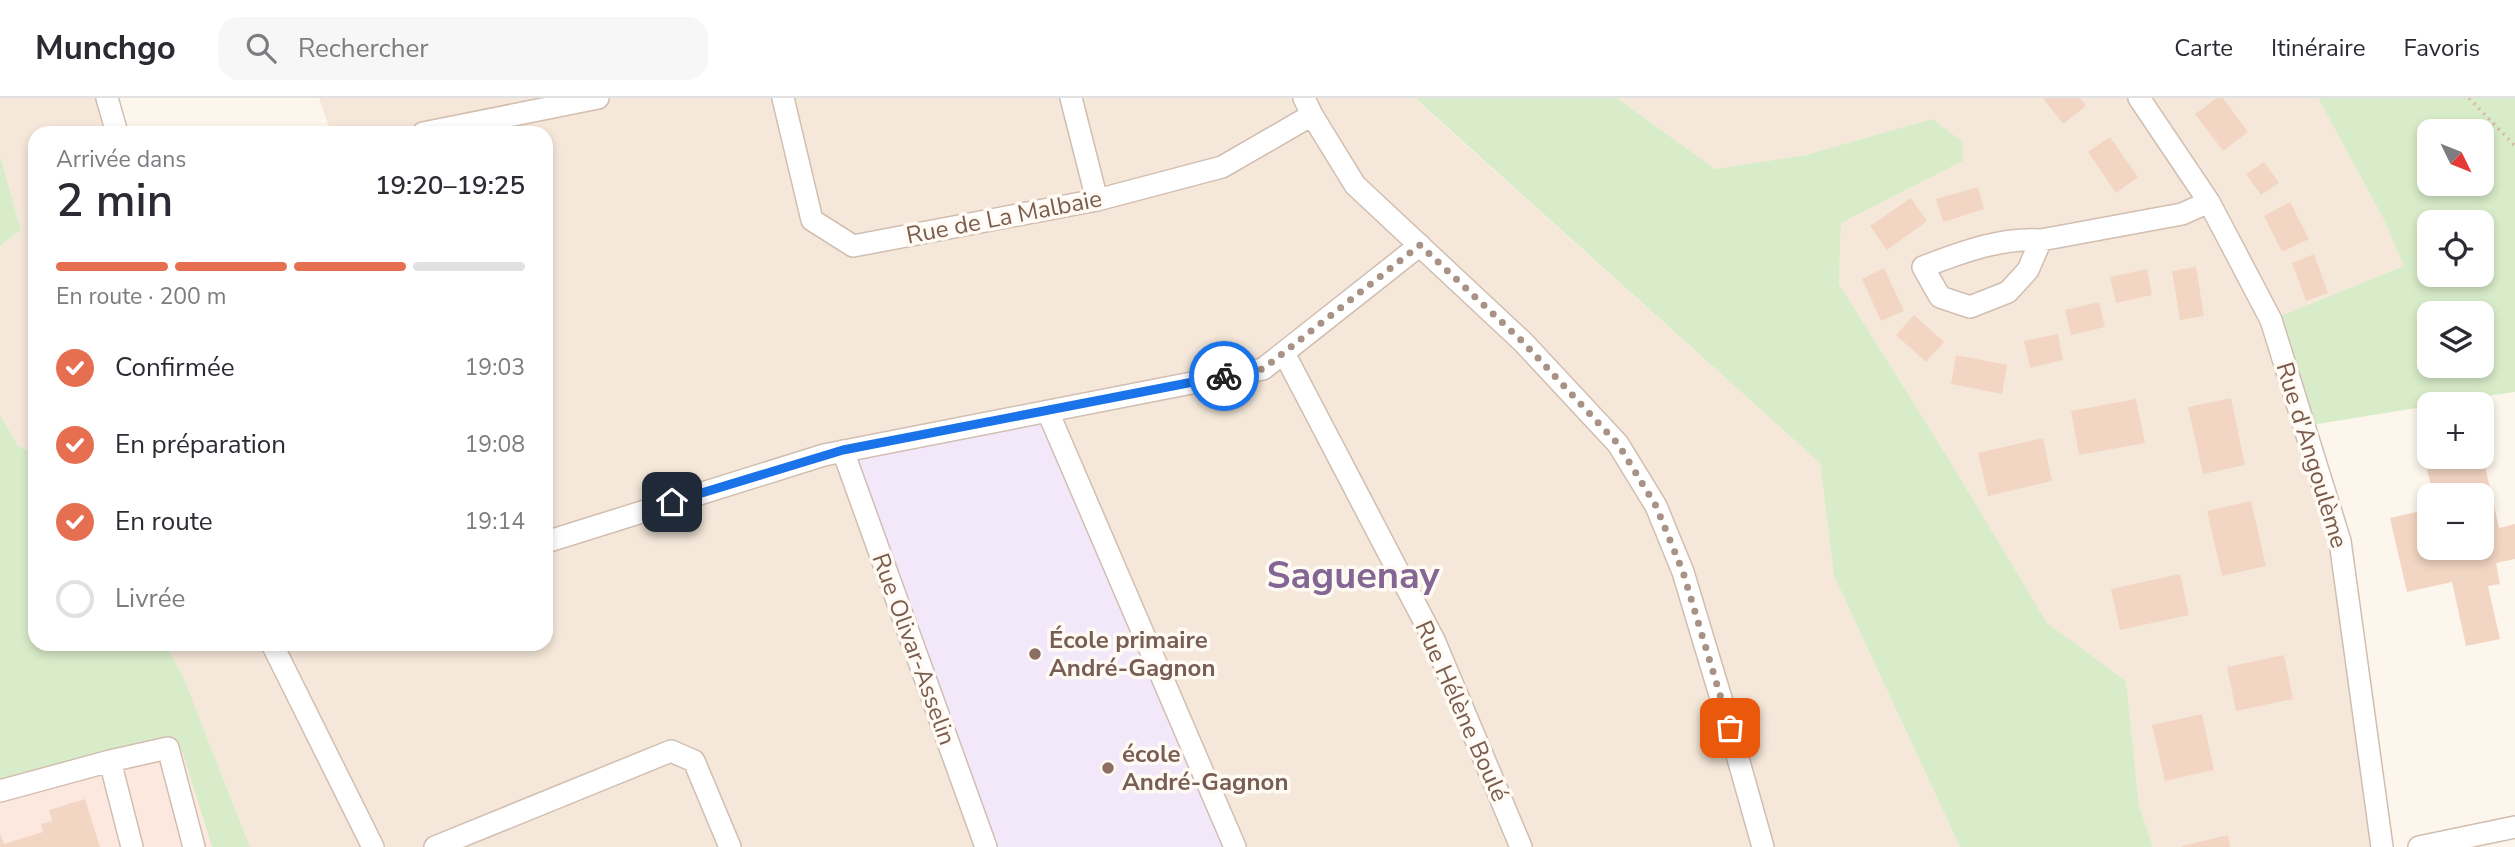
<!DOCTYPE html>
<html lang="fr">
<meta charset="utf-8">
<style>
body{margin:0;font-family:"Nunito Sans",sans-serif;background:#f7f7f7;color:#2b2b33;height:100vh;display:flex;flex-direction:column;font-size:26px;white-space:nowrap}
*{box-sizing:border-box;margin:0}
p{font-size:23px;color:#7c7c81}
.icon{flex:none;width:38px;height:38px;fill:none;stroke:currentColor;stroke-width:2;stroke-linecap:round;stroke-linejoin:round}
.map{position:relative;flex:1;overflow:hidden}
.sheet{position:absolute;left:28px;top:28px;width:525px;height:525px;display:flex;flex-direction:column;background:#fff;border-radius:21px;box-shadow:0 4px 10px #0003}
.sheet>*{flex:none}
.needle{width:46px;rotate:133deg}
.controls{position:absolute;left:2417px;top:21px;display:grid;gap:14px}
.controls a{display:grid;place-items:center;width:77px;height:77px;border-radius:14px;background:#fff;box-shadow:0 4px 10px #0003;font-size:35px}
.pin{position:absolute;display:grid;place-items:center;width:60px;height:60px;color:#fff;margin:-30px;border-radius:14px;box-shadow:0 4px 10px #0006}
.courier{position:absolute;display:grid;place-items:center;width:70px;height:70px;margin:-35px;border:5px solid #1a73e8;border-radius:50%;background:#fff;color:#222;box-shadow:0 2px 9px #0007}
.headline em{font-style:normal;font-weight:600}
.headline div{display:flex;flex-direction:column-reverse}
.headline{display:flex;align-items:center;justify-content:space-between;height:119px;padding:0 28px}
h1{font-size:46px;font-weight:600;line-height:52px}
.bar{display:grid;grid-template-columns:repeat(4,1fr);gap:10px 7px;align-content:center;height:84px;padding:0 28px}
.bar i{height:9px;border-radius:5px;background:#e1e1e2}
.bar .selected{background:#e76f51}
.bar p{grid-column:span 4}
ol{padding:0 28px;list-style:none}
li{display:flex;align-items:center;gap:21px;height:77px}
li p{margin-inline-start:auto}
li .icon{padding:7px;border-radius:50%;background:#e76f51;color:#fff;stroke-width:4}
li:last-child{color:#7c7c81}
li i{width:38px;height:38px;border:4px solid #e1e1e2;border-radius:50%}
header{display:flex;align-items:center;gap:42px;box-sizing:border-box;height:98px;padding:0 35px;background:#fff;border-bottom:2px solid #e1e1e2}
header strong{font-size:33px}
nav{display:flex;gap:38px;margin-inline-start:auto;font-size:24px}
.search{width:490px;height:63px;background:#f7f7f7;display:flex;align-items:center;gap:18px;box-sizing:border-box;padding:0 24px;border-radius:21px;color:#7c7c81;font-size:26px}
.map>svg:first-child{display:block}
.residential{fill:#f5e8da}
.commercial{fill:#fde8e0}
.education{fill:#f3e8fa}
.green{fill:#d8ecc9;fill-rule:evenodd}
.building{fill:#f3d5c3}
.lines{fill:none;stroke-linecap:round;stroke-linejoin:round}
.minor-casing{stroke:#d1beb0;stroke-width:24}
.path{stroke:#d9b8a5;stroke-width:3.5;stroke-dasharray:2 5;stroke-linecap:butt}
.minor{stroke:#fff;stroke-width:21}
.done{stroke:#a89285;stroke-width:7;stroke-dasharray:0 12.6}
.route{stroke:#1a73e8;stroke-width:9}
.education-dot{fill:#8d6e63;stroke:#fffaf3;stroke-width:2.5}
.labels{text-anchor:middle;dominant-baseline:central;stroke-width:7;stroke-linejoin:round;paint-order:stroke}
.street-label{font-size:24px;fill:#7a5c4d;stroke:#fffaf3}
.education-label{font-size:24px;font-weight:bold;fill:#785e54;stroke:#fffaf3;text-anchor:start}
.town-label{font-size:38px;font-weight:bold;fill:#846695;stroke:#fffaf3}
</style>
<header>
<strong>Munchgo</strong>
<div class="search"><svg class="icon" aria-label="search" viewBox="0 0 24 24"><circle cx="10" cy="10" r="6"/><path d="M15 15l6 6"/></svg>Rechercher</div>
<nav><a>Carte</a><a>Itinéraire</a><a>Favoris</a></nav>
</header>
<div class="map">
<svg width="2515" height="749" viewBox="0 0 2515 749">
<rect width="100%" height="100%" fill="#fdf6ec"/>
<path class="residential" d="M0,0H107L117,35H35V355L18,348L0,316V148L21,132L0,57Z
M319,0H1417L1418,4L1820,365L1834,478L1960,749H250L183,578L165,546H546V35H331Z
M1617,0H2318L2383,120L2405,168L2271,222L2340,443L2382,749H2153L2139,707L2126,583L2047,525L1945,355L1839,186L1841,125L1963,63L1806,57L1715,71Z"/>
<path class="commercial" d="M182,653L212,749H0V695L89,670Z"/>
<path class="education" d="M1048,313L1237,749H991L842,362Z"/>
<path class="green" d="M1417,0H1617L1715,71L1806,57L1932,21L1963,44V63L1841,125L1839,186L1945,355L2047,525L2126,583L2139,707L2153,749H1960L1834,478L1820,365L1418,3Z
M2318,0H2515V294L2429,306V308L2305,328L2271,222L2404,168L2383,120ZM2429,33H2482V86H2429ZM2429,124H2482V177H2429ZM2429,215H2482V268H2429Z
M0,57L21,132L0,148Z
M0,316L18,348L35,355V546H165L183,578L250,749H212L182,653L89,670L0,695Z"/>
<path class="building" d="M2043,0H2080L2086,8L2063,26Z
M2217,0H2223L2248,34L2223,53L2195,16Z
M2110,39L2138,79L2116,95L2088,54Z
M2264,64L2279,85L2261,97L2246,76Z
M1978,89L1984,111L1943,124L1936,101Z
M1911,100L1927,123L1887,152L1870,128Z
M2290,104L2309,141L2282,154L2264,118Z
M2314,156L2328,195L2306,203L2292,165Z
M2196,169L2204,218L2180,222L2172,173Z
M1884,170L1904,213L1881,223L1862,181Z
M2147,171L2152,197L2116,205L2110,179Z
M2099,204L2105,229L2071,237L2065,212Z
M1914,217L1944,244L1926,264L1896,237Z
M2058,236L2063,262L2030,270L2024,243Z
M1956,257L2007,267L2002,296L1951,286Z
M2231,300L2245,367L2203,376L2188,309Z
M2136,301L2145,345L2079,357L2071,313Z
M2043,340L2052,383L1988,398L1978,355Z
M2429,357L2483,359L2499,430L2515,426V461L2496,465L2500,486L2488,488L2500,541L2466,548L2452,484L2407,494L2390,420L2429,411V450H2482V397H2433L2424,358Z
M2251,403L2266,468L2222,478L2207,413Z
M2180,476L2189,517L2120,532L2111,491Z
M2284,557L2293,601L2236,613L2227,569Z
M2202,616L2214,672L2165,683L2152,627Z
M85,701L100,749H0V735L4,746L43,734L41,726L52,723L49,712Z
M2228,737L2230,749H2182V748Z"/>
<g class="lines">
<g class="minor-casing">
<path id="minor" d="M107,0L117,35
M783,0L812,122L853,148L1097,102L1222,69L1312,17
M1071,0L1097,102
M1304,0L1312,17L1355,87L1523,244L1618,346L1656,408L1683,474L1723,607L1763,749
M2139,0L2209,104L2271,222L2340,443L2382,749
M423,35L598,0
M2041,142L2028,172L2008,194L1970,209L1940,199L1923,169C1960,155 2001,139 2041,142L2182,116L2209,104
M1284,255L1434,542L1521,749
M1048,314L1235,749
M843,353L986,749
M546,444L824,357L1263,271L1420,147
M272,546L373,749
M110,663L168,650L194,749
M0,693L110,663L132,749
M435,749L671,653L694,663L730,749
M2419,749L2515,729"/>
</g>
<path class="path" d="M2469,0L2515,48"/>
<use href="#minor" class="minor"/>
</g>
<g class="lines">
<path class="done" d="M1224,278L1263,271L1420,147L1523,244L1618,346L1656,408L1683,474L1730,630"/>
<path class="route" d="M672,404L843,352L1224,278"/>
</g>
<g class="education-dot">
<circle cx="1035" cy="556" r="7"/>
<circle cx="1108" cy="670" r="7"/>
</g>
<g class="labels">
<g class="street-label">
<text transform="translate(1004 119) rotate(-11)">Rue de La Malbaie</text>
<text transform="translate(2312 357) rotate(73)">Rue d'Angoulème</text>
<text transform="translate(914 551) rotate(70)">Rue Olivar-Asselin</text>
<text transform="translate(1462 613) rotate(66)">Rue Hélène Boulé</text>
</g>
<g class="education-label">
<text x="1049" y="542">École primaire<tspan x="1049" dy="28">André-Gagnon</tspan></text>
<text x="1122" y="656">école<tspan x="1122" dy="28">André-Gagnon</tspan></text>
</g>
<g class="town-label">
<text x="1353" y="477">Saguenay</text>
</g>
</g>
</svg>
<div class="controls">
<a><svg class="needle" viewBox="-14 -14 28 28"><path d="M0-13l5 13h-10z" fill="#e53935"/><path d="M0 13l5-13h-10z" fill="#7c7c81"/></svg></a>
<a><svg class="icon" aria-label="locate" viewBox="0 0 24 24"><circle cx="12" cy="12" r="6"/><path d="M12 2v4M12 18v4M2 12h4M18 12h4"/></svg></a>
<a><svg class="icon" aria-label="layers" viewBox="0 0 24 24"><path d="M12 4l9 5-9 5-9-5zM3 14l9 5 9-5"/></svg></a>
<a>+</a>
<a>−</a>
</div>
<div class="pin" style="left:1730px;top:630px;background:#ea580c"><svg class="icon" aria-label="bag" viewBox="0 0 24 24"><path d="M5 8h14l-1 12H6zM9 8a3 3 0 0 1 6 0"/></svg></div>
<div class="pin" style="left:672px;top:404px;background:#1f2937"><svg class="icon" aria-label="home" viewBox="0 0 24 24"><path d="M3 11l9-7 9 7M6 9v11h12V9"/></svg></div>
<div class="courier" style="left:1224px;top:278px"><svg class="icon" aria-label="bike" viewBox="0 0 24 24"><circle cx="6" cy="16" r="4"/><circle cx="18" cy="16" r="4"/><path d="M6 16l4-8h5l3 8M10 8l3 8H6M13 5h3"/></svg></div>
<section class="sheet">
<div class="headline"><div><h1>2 min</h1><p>Arrivée dans</p></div><em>19:20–19:25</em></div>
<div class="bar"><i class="selected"></i><i class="selected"></i><i class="selected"></i><i></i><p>En route · 200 m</p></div>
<ol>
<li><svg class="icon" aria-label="check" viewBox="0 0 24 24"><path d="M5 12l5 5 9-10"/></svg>Confirmée<p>19:03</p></li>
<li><svg class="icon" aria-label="check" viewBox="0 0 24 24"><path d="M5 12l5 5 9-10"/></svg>En préparation<p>19:08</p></li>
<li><svg class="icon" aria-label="check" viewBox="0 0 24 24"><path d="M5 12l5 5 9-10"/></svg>En route<p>19:14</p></li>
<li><i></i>Livrée</li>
</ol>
</section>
</div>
